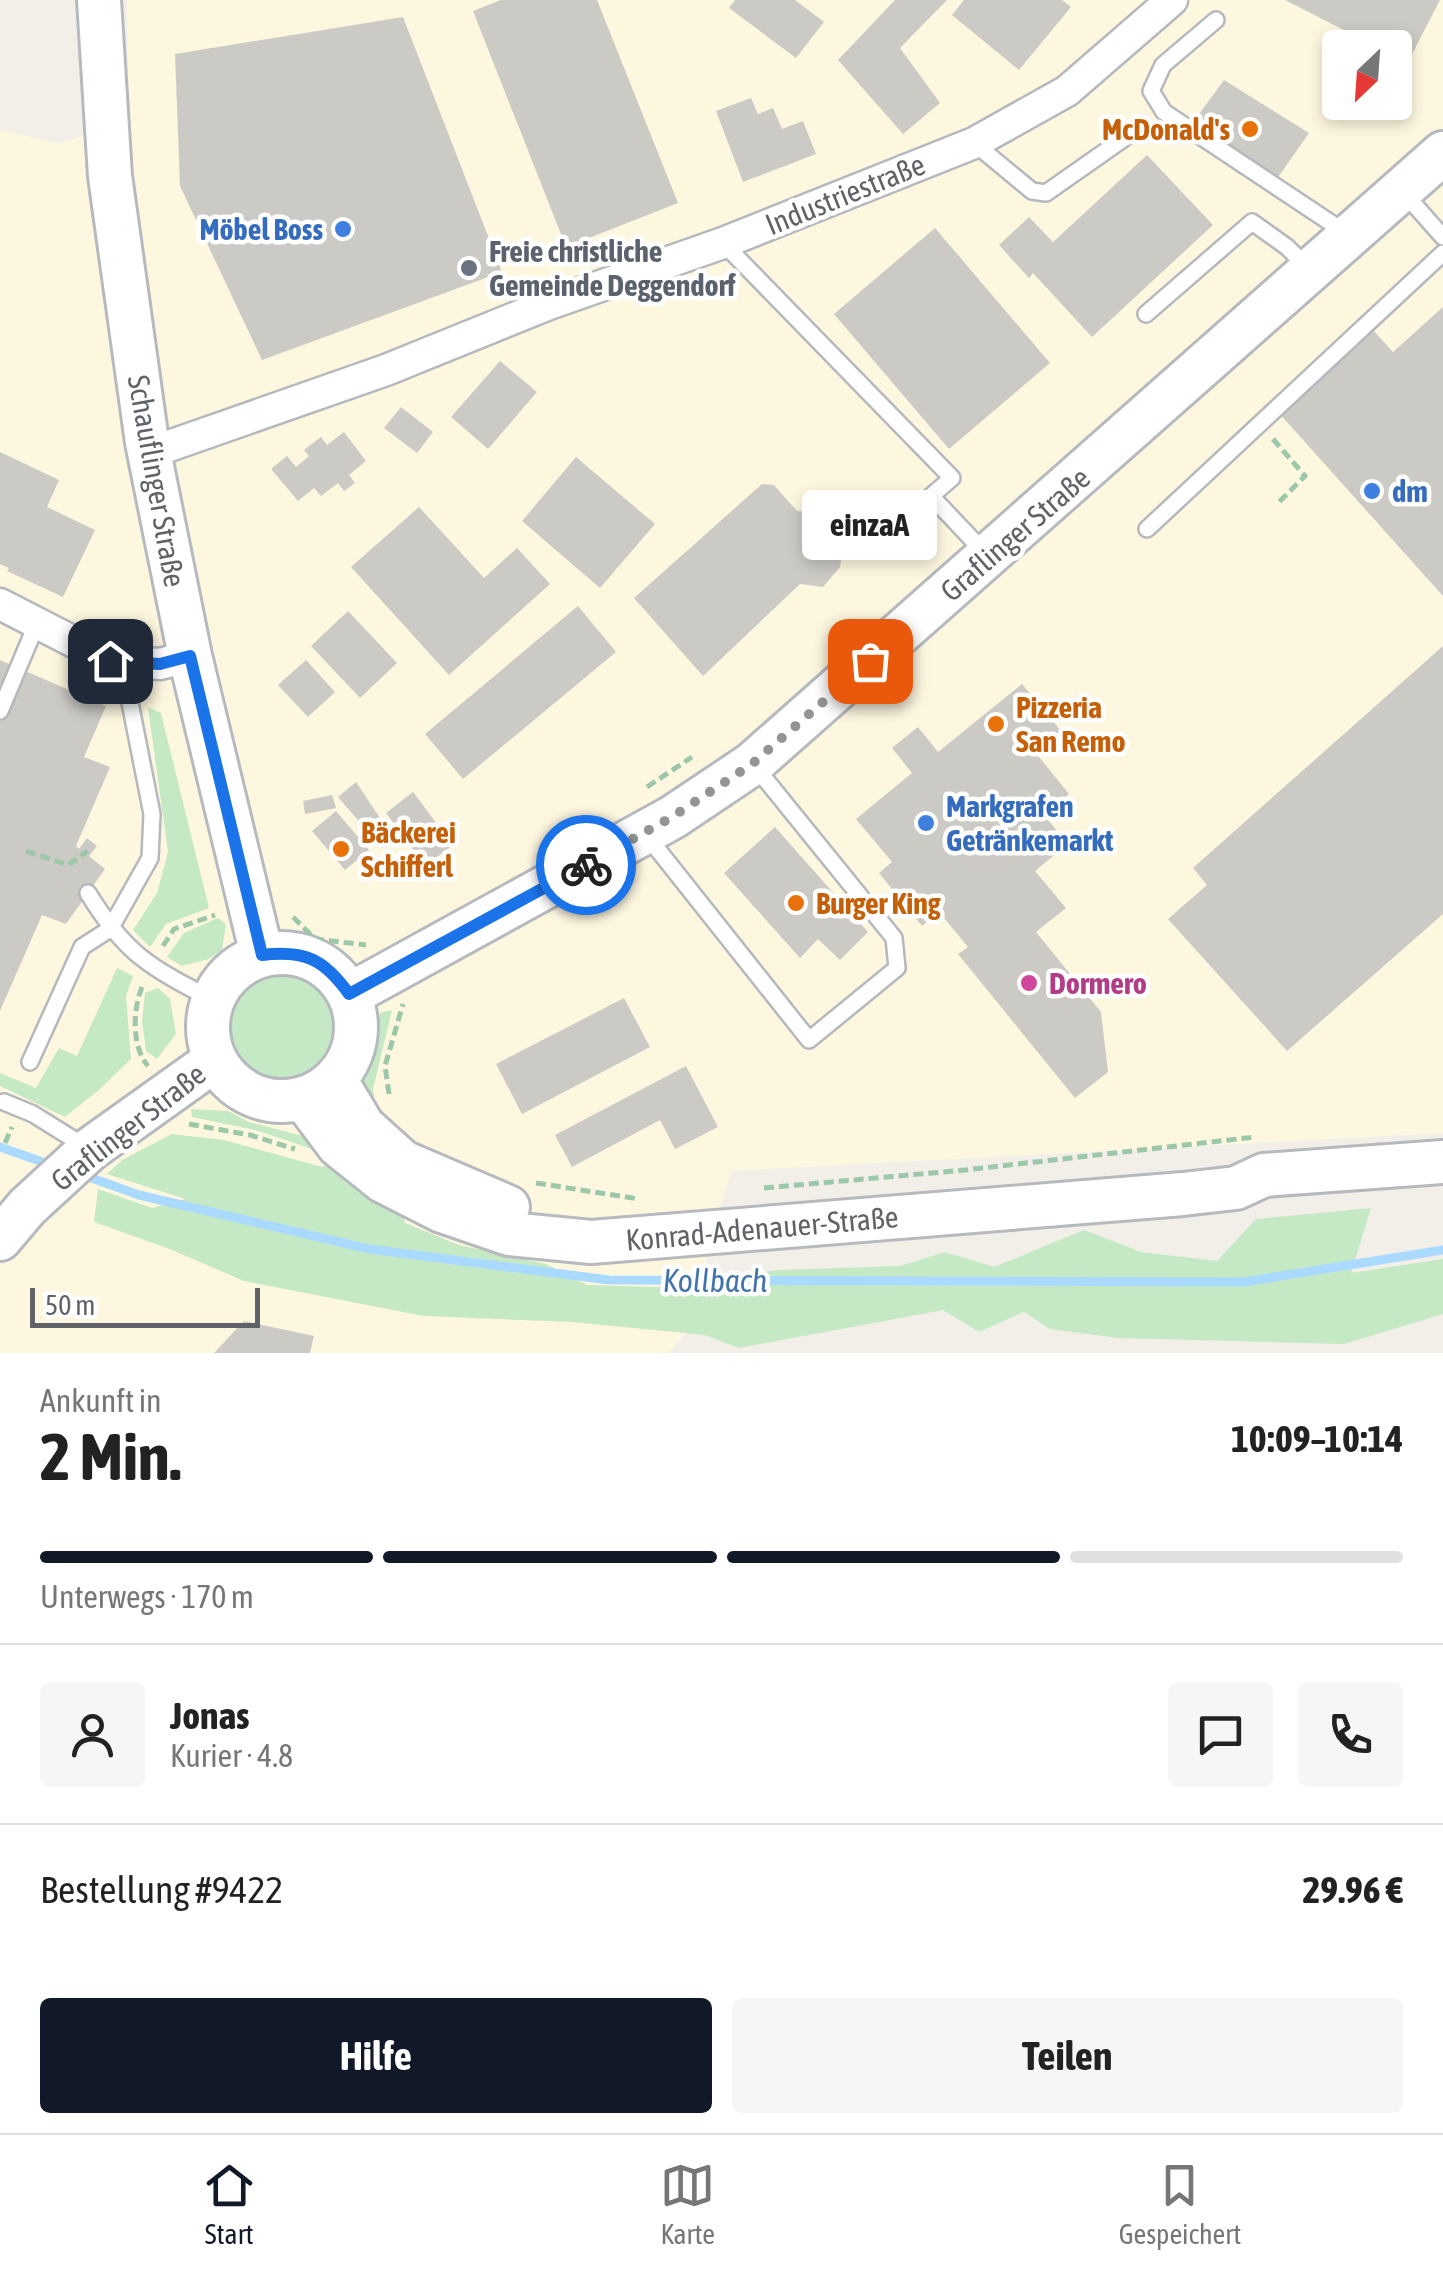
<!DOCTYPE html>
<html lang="de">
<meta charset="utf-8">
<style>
body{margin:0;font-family:"Asap Condensed",sans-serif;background:#f6f6f6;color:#222;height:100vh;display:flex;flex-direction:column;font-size:38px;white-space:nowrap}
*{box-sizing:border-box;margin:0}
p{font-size:32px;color:#767676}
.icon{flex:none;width:55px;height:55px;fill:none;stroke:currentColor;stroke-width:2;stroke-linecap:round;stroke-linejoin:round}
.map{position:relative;height:1353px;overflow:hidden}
.details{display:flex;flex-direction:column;background:#fff;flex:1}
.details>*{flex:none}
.needle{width:65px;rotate:205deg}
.fabs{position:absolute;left:1322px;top:30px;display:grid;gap:20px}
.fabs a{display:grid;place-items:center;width:90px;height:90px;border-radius:10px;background:#fff;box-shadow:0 5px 15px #0003;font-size:50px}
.scale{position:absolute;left:30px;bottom:25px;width:230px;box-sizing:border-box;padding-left:10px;border:5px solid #5f6368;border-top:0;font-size:28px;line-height:35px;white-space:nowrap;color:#5f6368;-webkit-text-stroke:8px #fff;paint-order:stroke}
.pin{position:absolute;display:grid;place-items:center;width:85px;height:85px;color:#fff;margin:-42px;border-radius:20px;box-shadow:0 5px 15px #0006}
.courier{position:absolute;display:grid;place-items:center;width:100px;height:100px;margin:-50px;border:8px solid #1a73e8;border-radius:50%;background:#fff;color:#222;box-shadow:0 2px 12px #0007}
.bubble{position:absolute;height:70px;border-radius:10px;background:#fff;box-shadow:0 5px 15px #0003;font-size:32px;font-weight:700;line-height:70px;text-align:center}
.overview em{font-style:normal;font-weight:700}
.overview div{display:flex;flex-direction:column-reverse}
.overview{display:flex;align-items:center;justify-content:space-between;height:170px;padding:0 40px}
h1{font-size:65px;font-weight:700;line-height:75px}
.bar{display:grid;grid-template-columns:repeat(4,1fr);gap:15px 10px;align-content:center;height:120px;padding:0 40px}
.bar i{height:12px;border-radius:8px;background:#e0e0e0}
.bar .active{background:#111827}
.bar p{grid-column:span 4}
.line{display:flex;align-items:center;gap:25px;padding:0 40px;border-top:2px solid #e0e0e0}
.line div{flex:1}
.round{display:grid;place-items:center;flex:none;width:105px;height:105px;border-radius:10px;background:#f6f6f6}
.action{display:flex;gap:20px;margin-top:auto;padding:20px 40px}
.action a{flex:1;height:115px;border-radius:10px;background:#111827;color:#fff;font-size:40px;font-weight:700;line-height:115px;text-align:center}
.action a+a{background:#f6f6f6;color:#222}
.dock{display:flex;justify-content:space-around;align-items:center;height:140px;border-top:2px solid #e0e0e0;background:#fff;font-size:28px;color:#767676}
.dock a{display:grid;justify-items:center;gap:5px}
.dock .active{color:#111827}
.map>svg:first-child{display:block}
.commercial{fill:#fef7e0;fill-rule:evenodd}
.green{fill:#c5e8c5}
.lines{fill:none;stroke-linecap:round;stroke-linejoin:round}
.stream{stroke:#aadaff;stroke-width:9}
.building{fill:#cccac5}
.lane-casing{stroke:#b5b8bc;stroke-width:20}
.street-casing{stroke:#b5b8bc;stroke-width:35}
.secondary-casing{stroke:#b6babf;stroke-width:48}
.path{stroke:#9cc7a9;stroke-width:5;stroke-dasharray:10 5;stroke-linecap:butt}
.lane{stroke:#fff;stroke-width:15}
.street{stroke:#fff;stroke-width:30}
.secondary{stroke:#fff;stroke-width:42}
.done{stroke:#929495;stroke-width:10;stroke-dasharray:0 18}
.route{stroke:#1a73e8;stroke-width:12}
.food-dot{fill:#e8710a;stroke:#fff;stroke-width:4}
.shop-dot{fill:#3f7fe0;stroke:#fff;stroke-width:4}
.worship-dot{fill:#6b7280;stroke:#fff;stroke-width:4}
.hotel-dot{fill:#d1479c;stroke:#fff;stroke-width:4}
.labels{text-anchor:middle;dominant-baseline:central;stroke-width:9;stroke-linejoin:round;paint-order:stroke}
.food-label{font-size:30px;font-weight:bold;fill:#c56008;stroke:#fff;text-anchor:start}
.street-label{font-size:30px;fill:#5f6368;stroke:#fff}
.shop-label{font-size:30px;font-weight:bold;fill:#366cbe;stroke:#fff;text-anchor:start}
.worship-label{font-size:30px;font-weight:bold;fill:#5b616d;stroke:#fff;text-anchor:start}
.hotel-label{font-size:30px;font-weight:bold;fill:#b23c85;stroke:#fff;text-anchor:start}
.water-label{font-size:32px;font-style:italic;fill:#4174aa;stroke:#fff}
</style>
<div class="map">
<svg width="1443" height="1353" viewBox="0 0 1443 1353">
<rect width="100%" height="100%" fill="#f1efe8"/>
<path class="commercial" d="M127,0H1443V1133L731,1171L685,1335L668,1353H0V130L59,143L128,123ZM1340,48H1395V102H1340Z"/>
<path class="green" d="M148,707L161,713L209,908L166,924L150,947L133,930L157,893L168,852Z
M218,918L226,924L222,950L209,959L182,966L167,957L184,933Z
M117,968L133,976L126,996L131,1059L100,1089L65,1117L0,1086V1073L36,1088L59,1048L77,1056Z
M225 1030a55 55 0 1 1 110 0a55 55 0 1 1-110 0Z
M158,988L170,999L176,1034L157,1059L146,1051L142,1021L145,993Z
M392,1010L373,1089L376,1109L359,1085L380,1013Z
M191,1109L228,1111L249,1122L311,1138L318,1151L255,1130L192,1117Z
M172,1134L224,1140L322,1167L333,1161L401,1208L405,1223L459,1245L546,1264L587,1285L657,1287L778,1270L900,1266L945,1252L994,1267L1084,1230L1141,1252L1217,1261L1256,1219L1371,1208L1351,1273L1443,1259V1314L1344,1344L1118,1338L1050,1329L1024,1312L979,1332L943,1310L739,1348L705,1335L572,1322L424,1316L244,1281L172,1250L94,1222L98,1189L152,1208L185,1199L107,1174L122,1160Z"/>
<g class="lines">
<path class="stream" d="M0,1147L54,1166
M83,1175L139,1195L369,1249L609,1280L1243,1282L1443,1250"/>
</g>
<path class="building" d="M501,0H597L678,203L566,247L473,11Z
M735,0H795L824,22L796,58L729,8Z
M895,0H947L900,48L940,103L903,134L838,60Z
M964,0H1062L1071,7L1019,70L952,15Z
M1285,0H1440L1408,62L1395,55V48H1379Z
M403,17L502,272L262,360L180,186L175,54Z
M1224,80L1309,133L1274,183L1191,125Z
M751,98L758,114L773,108L782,129L803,121L816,154L743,182L716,111Z
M1147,155L1213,225L1092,337L1033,273L1029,278L999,245L1029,217L1053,242Z
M935,228L1050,363L949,449L834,314Z
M1443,307V596L1278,412L1372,329L1393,352Z
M500,361L537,392L488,449L451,417Z
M401,407L433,432L417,453L384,428Z
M344,432L366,461L349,475L355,483L344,491L338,483L321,496L314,488L298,501L271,469L287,456L296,467L309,456L304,450L321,437L327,445Z
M0,452L59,480L47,507L95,530L63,597L7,571L9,568L0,564Z
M576,457L655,524L600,588L522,521Z
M762,484L774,485L797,511L810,512L843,547L840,567L823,587L800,584L703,676L634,598Z
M419,507L484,578L517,548L550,584L449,675L351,567Z
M578,606L616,652L463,779L425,734Z
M348,611L397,663L360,698L311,646Z
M1443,646V914L1287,1051L1168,919L1207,885L1193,868Z
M0,660L106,706L84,757L110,767L76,846L79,849L87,838L97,846L89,856L105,869L66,924L42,915L0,1011Z
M306,660L335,692L308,717L278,685Z
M1022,684L1061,731L1035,752L1069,794L1044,815L1068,844L1035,871L1066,908L1036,932L1101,1012L1108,1072L1075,1098L958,954L968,947L939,912L922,926L879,873L892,862L856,819L912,773L892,748L918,727L938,752Z
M356,782L394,839L382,848L338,797Z
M413,792L453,845L425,866L386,813Z
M332,795L336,808L305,814L303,801Z
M336,811L369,850L345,870L312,831Z
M775,827L868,932L840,960L818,939L800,958L724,873Z
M624,998L650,1047L522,1114L496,1064Z
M686,1066L718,1127L675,1149L660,1120L572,1167L555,1135Z
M244,1321L314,1336L310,1353H214Z"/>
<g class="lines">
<g class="lane-casing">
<path id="lane" d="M1216,20L1163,65L1151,91L1164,112L1346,233
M974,143L1032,191L1046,193L1133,132
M1404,193L1443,237
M723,243L952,478L931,496L986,554
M1146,314L1252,222L1287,247L1309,269
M1147,529L1443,253
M0,711L37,623
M647,836L809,1040L897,968L894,938L753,764
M88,893C126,955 150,967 213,1000
M30,1062L82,947L110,929L150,858L152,814L122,662
M4,1102L33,1114L86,1147"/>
</g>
<g class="street-casing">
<path id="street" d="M149,453L386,370L549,304L723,243L974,143L1067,91L1172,0
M0,604L111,661L160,664L190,656"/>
</g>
<g class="secondary-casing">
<path id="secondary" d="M99,0L110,176L147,442L190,656L262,955
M208 1027a74 74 0 1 1 148 0a74 74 0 1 1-148 0Z
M349,995L673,817L752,764L1443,153
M335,1079L363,1126L403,1162L508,1207
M303,1098L338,1145L383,1181L442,1211L509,1234L591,1242L1183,1194L1236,1188L1264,1175L1443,1162
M0,1239L27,1207L89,1150L215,1060"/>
</g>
<path class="path" d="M1273,439L1305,476L1278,503
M647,787L692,757
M26,851L68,865L88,851
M293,917L315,939L366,945
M163,946L174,929L215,915
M142,987C133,1009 131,1046 148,1066
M389,1094L385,1066L403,1004
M189,1124L250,1135L295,1149
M5,1143L12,1127
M536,1183L639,1199
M764,1188L965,1170L1255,1137"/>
<use href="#lane" class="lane"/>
<use href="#street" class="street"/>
<use href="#secondary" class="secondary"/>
</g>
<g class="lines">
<path class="done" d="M586,865L672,817L752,764L870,661"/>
<path class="route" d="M110,661L160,664L190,656L262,955C305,950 324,959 349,994L586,865"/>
</g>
<g class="food-dot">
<circle cx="1250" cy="129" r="10"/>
<circle cx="996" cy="724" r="10"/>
<circle cx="341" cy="849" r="10"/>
<circle cx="796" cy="903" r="10"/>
</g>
<g class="shop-dot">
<circle cx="343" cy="229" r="10"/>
<circle cx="1372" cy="491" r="10"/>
<circle cx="926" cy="823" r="10"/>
</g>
<circle class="worship-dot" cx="469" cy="268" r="10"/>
<circle class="hotel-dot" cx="1029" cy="983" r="10"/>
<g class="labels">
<g class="food-label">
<text x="1230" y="129" text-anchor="end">McDonald's</text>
<text x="1016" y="707">Pizzeria<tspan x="1016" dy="34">San Remo</tspan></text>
<text x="361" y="832">Bäckerei<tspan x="361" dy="34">Schifferl</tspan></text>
<text x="816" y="903">Burger King</text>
</g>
<g class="street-label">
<text transform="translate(845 194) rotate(-22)">Industriestraße</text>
<text transform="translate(157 481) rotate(80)">Schauflinger Straße</text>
<text transform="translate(1015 534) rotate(-41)">Graflinger Straße</text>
<text transform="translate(128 1127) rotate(-38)">Graflinger Straße</text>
<text transform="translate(762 1228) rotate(-5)">Konrad-Adenauer-Straße</text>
</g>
<g class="shop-label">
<text x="323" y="229" text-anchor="end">Möbel Boss</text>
<text x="1392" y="491">dm</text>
<text x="946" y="806">Markgrafen<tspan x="946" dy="34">Getränkemarkt</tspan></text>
</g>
<g class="worship-label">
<text x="489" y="251">Freie christliche<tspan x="489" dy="34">Gemeinde Deggendorf</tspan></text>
</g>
<g class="hotel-label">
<text x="1049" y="983">Dormero</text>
</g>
<g class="water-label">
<text x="715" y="1280">Kollbach</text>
</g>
</g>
</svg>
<div class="fabs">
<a><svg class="needle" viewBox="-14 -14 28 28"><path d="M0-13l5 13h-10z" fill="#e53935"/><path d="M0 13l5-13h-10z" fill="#767676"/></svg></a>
</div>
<div class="scale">50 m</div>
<div class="pin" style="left:870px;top:661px;background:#ea580c"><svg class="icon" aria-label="bag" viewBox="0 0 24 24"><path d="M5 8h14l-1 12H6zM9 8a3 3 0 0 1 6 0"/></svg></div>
<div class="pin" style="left:110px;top:661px;background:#1f2937"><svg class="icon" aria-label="home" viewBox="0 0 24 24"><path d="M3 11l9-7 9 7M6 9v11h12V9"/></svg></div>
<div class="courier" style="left:586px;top:865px"><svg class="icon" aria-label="bike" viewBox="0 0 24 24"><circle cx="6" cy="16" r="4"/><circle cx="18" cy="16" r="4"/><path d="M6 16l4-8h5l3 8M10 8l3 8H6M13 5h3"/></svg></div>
<div class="bubble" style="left:802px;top:490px;width:135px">einzaA</div>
</div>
<section class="details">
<div class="overview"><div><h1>2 Min.</h1><p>Ankunft in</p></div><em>10:09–10:14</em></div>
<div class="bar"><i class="active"></i><i class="active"></i><i class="active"></i><i></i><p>Unterwegs · 170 m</p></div>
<div class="line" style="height:180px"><a class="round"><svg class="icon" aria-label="person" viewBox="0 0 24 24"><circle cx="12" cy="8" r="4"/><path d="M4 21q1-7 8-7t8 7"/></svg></a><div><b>Jonas</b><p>Kurier · 4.8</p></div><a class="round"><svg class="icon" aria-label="chat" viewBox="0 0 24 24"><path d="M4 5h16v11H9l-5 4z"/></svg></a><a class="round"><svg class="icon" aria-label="phone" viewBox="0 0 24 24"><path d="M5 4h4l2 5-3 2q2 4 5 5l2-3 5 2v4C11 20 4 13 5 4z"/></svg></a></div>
<div class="line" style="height:130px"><div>Bestellung #9422</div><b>29.96 €</b></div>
<div class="action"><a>Hilfe</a><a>Teilen</a></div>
</section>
<nav class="dock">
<a class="active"><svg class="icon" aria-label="home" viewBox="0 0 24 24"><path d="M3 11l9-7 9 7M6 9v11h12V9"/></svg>Start</a>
<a><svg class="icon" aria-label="map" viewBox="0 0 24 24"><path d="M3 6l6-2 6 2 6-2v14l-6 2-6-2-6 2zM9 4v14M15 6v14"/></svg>Karte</a>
<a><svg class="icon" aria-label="saved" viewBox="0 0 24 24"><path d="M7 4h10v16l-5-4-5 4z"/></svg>Gespeichert</a>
</nav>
